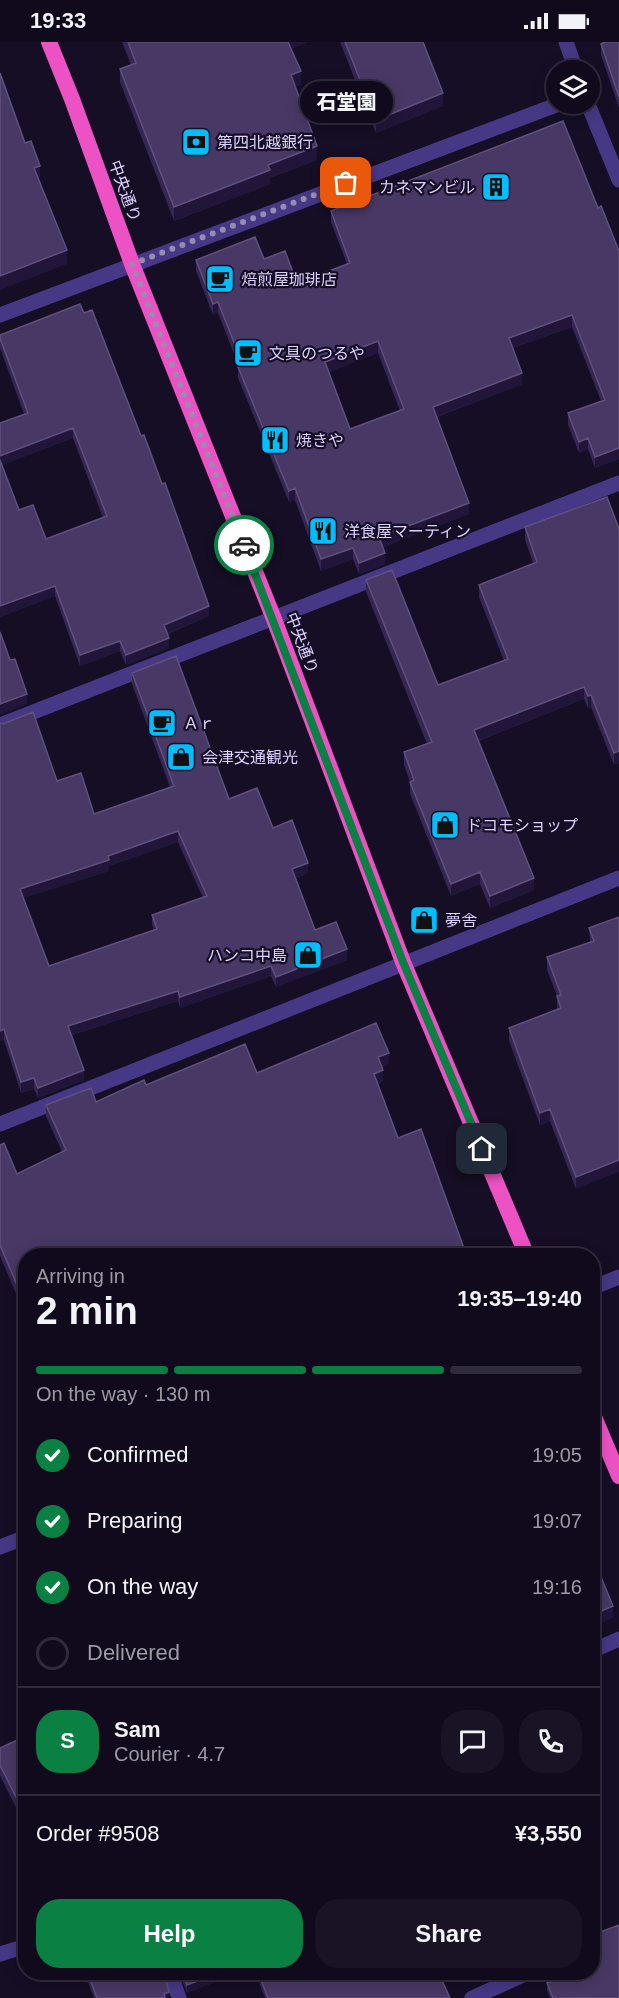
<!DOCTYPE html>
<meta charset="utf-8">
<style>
body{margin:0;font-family:Helvetica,"Noto Sans JP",sans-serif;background:#191325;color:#f1f3f6;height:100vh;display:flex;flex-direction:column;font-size:22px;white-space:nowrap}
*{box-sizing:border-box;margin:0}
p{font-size:20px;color:#9c9aa3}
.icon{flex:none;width:33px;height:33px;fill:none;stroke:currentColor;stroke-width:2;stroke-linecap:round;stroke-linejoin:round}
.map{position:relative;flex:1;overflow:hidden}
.panel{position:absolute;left:18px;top:1206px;width:582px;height:732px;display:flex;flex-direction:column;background:#100a1c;border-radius:24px;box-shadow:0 3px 15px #0003,0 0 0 2px #302b3b}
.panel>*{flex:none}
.controls{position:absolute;left:546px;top:18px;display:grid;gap:12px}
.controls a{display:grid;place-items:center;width:54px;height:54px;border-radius:50%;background:#100a1c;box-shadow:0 3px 15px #0003,0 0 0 2px #302b3b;font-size:30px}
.pin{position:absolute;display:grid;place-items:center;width:51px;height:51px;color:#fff;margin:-26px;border-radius:12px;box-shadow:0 3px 9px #0006}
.courier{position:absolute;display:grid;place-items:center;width:60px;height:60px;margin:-30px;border:4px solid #0b8043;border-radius:50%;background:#fff;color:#222;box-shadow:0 2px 8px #0007}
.bubble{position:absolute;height:42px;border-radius:21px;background:#100a1c;box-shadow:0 3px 15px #0003,0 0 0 2px #302b3b;font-size:20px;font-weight:800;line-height:42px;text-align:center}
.overview em{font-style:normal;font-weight:800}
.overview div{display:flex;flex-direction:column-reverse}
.overview{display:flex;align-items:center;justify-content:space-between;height:102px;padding:0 18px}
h1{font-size:39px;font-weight:800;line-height:45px}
.bar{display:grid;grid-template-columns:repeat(4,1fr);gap:9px 6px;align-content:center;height:72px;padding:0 18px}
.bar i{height:8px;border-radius:4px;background:#302b3b}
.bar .selected{background:#0b8043}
.bar p{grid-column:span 4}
.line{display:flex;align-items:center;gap:15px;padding:0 18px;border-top:2px solid #302b3b}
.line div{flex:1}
.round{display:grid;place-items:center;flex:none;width:63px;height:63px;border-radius:24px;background:#191325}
ol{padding:0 18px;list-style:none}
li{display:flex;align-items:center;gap:18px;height:66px}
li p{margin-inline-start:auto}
li .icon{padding:6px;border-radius:50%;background:#0b8043;color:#fff;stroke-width:4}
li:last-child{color:#9c9aa3}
li i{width:33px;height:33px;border:3px solid #302b3b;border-radius:50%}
.cta{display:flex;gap:12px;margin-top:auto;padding:12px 18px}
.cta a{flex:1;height:69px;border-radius:24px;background:#0b8043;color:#fff;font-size:24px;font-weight:800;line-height:69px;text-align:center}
.cta a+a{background:#191325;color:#f1f3f6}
.status{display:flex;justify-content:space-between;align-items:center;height:42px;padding:0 30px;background:#100a1c;direction:ltr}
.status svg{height:16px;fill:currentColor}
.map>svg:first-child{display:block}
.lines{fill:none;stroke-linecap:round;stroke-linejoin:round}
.minor{stroke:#463885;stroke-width:15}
.tertiary{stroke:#463885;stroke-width:15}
.trunk{stroke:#ec52c4;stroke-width:16}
.wall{fill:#362653;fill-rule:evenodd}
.shaded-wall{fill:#211539}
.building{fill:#483865;stroke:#5f507e;stroke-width:1.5;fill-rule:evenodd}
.done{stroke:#978db3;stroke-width:6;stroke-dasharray:0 10.8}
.route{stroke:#0b8043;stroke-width:8}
.labels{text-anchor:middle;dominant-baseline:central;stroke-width:4.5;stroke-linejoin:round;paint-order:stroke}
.poi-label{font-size:16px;fill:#ddd1ff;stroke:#150e25;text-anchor:start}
.street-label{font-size:16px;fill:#ddd1ff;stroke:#150e25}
</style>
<div class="status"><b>19:33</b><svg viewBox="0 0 49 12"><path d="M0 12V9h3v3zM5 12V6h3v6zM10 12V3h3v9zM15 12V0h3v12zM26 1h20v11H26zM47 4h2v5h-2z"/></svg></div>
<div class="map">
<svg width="619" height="1956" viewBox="0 0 619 1956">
<rect width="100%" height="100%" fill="#150e25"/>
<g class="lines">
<path class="minor" d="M0,273L559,62
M0,683L619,441
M0,1082L619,836
M592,1609L619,1597
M0,1912L26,1904
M170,1930L179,1956
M472,1956L530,1930"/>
<path class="tertiary" d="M566,0L576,28
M588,62L619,138
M592,1246L619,1235
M0,1505L26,1495"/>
<path class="trunk" d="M49,0L72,57L132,222L274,577L403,920L527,1214
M592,1370L619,1434"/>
</g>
<path class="wall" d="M122,0H308L291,7L301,42L295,45L317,118L270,136V142L174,179L120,40V27L131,23Z
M340,0H423L443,64L376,91Z
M619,0V66L601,13V2Z
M598,166L619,209V417L595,426L588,407L579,411L568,383V371L601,359L572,285L513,306L522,342L437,375L469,472L383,505L385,522L359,532L353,517L321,529L295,458L289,460L238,336V325H239L218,271L213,273L196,229V218L264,217L297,241L347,222L331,180V169ZM378,311L400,369L350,387L328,330Z
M80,262L209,574L168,592L169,606L126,623L120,609L80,624L55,554L0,575V381L24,372L0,306V293ZM73,396L103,476L46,497L19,468L2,423Z
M525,485L619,487L614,723L591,665L588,667L584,657L478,699L534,848L490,866L480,842L451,854L410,752V740L404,723V710L427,702L366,550V538L438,643L504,619L479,555V543L533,521L525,498Z
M132,631L229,757L273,786L308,831L296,836L315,888L347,918L276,945L271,934L180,966L178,959L72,993L84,1038L38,1056L34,1047L21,1051L4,998L0,999V681L57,739L94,772L170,745L132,642ZM178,800L203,856L152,873V883L154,888L49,924L23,856L109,829V824Z
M619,875L576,1147L550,1079L540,1083L509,999V986L557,967V954L547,928V915L590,900L589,886Z
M389,1022L382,1025L383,1039L377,1042L398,1096L466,1214H26V1275L0,1214V1103L17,1132L62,1110L46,1074V1063L96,1060L146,1043L257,1031Z
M26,1694V1788L19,1771L0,1734V1706Z
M592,1893L619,1956H550L547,1948V1941L593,1923Z
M81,1930H164L169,1956H94L88,1940L85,1941Z
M179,1930H240L187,1951Z
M255,1930H466L443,1940L450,1956H265Z"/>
<path class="shaded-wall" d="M286,0H308L286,9Z
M301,29V42L291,47V33Z
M443,51V64L376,91V78Z
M317,104V118L270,136V142L174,179V165L268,123Z
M40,124V138L34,140V126Z
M67,208V222L0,248V234Z
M218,260V271L213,273V262Z
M572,273V285L509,307V296Z
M378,299V311L325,332V320Z
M522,331V342L433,376V365Z
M73,386V396L0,424V414Z
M588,396V407L579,411V400Z
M619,406V417L595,426V415Z
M295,446V458L289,460V449Z
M469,461V472L379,507V495Z
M353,506V517L321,529V517Z
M385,511V522L359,532V521Z
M55,544V554L0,575V564Z
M209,564V574L164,593V583Z
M169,596V606L126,623V613Z
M120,599V609L80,624V613Z
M584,645V657L474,700V688Z
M27,652V662L0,673V662Z
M591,653V665L588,667V654Z
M619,709V722L614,723V711Z
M178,789V800L109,824V829L20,857V847Z
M308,821V831L292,837V827Z
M480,830V842L451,854V842Z
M534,836V848L490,866V854Z
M347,907V918L276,945V935Z
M271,924V934L180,966V955Z
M178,949V959L68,994V984Z
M4,987V998L0,999V989Z
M389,1011V1022L378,1026V1015Z
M84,1028V1038L38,1056V1046Z
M383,1028V1039L374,1043V1032Z
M34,1036V1047L21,1051V1040Z
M550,1067V1079L540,1083V1071Z
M619,1118V1130L576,1147V1135Z
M613,1564V1576L592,1585V1573Z
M221,1930H240L187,1951V1943Z
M448,1930H466L440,1941V1934Z
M88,1932V1940L85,1941V1934Z
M169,1950V1956H164V1952Z"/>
<path class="building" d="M128,0H288L301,29L291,33L317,104L268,123L270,128L174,165L120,27L136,21Z
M345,0H423L443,51L376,78Z
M605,0H619V55L601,2Z
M0,31L25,101L31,99L40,124L34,126L67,208L0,234Z
M563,79L598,166L601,164L619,209V406L595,415L588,396L579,400L568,371L605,358L572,273L509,296L522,331L433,365L469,461L379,495L385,511L359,521L353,506L321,517L295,446L289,449L238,325L243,323L218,260L213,262L196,218L255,195L264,217L285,209L297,241L350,221L331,169ZM378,299L404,367L350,387L325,320Z
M80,262L84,271L92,268L141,394L144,393L162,442L165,441L209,564L164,583L169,596L126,613L120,599L80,613L55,544L0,564V418L19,468L33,463L46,497L107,474L73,386L0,414V381L28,371L0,296V293Z
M607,455L619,487V709L614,711L591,653L588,654L584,645L474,688L534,836L490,854L480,830L451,842L410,740L414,738L404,710L432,700L366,538L392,528L438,643L508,617L479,543L537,520L525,485Z
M0,590L10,618L15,617L27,652L0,662Z
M176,614L229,757L257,746L273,786L292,778L308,821L292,827L315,888L336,880L347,907L276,935L271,924L180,955L178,949L68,984L84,1028L38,1046L34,1036L21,1040L4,987L0,989V681L3,682L33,670L57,739L81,731L94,772L174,744L132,631ZM178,789L207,854L152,873L157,887L49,924L20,847L109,818L108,814Z
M619,875V1118L576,1135L550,1067L540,1071L509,986L561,966L557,954L561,953L547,915L594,899L589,886Z
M376,981L389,1011L378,1015L383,1028L374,1032L398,1096L421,1087L466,1212L465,1214H26V1264L0,1203V1103L4,1101L17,1132L66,1108L46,1063L91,1046L96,1060L144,1038L146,1043L245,1002L257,1031Z
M592,1513L613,1564L592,1573Z
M26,1694V1777L19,1761L0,1723V1706Z
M619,1883V1956H553L547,1941L575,1930H592V1923L596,1922L592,1914V1893Z
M83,1930H164L169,1950L164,1952L165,1956H97L88,1932L85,1934Z
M182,1930H221L187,1943Z
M258,1930H448L440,1934L450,1956H268Z"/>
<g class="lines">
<path class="done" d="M244,503L132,222L346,141"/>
<path class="route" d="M244,503L403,920L482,1107"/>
</g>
<defs>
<g id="bank-square" transform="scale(1.5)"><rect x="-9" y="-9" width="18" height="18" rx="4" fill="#00befc" stroke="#150e25"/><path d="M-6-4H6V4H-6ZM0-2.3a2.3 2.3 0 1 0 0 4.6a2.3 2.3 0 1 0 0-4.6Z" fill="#111"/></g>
<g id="building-square" transform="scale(1.5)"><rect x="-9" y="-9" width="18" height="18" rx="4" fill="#00befc" stroke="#150e25"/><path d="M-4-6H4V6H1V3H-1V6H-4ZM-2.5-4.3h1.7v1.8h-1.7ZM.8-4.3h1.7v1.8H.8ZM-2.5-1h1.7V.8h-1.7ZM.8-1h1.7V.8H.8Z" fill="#111"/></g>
<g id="cafe-square" transform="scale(1.5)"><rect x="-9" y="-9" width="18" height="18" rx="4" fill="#00befc" stroke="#150e25"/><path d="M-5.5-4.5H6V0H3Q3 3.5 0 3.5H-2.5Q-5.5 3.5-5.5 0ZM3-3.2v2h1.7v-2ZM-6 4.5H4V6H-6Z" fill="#111"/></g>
<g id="restaurant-square" transform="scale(1.5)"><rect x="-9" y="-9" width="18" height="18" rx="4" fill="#00befc" stroke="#150e25"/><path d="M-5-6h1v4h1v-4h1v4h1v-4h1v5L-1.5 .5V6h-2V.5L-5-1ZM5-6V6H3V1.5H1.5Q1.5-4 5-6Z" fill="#111"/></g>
<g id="shop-square" transform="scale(1.5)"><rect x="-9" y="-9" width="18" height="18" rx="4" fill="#00befc" stroke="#150e25"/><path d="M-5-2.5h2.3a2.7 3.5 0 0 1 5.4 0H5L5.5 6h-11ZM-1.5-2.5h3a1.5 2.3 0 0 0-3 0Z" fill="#111"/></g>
</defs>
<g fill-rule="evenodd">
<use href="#bank-square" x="196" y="100"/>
<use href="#building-square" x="496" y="145"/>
<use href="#cafe-square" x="220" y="237"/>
<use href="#cafe-square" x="248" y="311"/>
<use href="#restaurant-square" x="275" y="398"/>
<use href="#restaurant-square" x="323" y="489"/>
<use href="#cafe-square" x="162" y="681"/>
<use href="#shop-square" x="181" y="715"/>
<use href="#shop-square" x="445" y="783"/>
<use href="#shop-square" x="424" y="878"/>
<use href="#shop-square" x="308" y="913"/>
</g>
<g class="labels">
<g class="poi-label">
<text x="217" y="100">第四北越銀行</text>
<text x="475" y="145" text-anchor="end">カネマンビル</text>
<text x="241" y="237">焙煎屋珈琲店</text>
<text x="269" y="311">文具のつるや</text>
<text x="296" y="398">焼きや</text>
<text x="344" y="489">洋食屋マーティン</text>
<text x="183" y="681">Ａｒ</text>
<text x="202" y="715">会津交通観光</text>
<text x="466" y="783">ドコモショップ</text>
<text x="445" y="878">夢舎</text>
<text x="287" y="913" text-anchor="end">ハンコ中島</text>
</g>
<g class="street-label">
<text transform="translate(125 149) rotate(70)">中央通り</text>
<text transform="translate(302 601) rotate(69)">中央通り</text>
</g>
</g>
</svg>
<div class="controls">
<a><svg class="icon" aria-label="layers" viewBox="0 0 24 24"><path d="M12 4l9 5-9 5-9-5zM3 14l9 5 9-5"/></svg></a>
</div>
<div class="pin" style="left:346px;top:141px;background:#ea580c"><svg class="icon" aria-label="bag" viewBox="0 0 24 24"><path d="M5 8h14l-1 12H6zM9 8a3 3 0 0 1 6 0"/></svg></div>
<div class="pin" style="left:482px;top:1107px;background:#1f2937"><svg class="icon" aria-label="home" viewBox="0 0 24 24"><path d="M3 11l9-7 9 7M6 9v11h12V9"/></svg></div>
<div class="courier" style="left:244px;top:503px"><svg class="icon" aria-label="car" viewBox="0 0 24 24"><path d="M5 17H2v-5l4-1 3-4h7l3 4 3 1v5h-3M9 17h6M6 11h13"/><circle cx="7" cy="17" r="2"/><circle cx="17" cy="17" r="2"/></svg></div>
<div class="bubble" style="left:300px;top:39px;width:93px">石堂園</div>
<section class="panel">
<div class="overview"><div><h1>2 min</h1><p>Arriving in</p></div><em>19:35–19:40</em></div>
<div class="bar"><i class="selected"></i><i class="selected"></i><i class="selected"></i><i></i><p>On the way · 130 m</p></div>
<ol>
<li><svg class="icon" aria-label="check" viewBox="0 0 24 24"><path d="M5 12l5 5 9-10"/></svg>Confirmed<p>19:05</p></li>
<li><svg class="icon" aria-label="check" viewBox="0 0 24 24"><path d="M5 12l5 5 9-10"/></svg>Preparing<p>19:07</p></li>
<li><svg class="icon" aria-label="check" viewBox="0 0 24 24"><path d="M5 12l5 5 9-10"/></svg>On the way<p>19:16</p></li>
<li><i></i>Delivered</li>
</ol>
<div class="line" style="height:108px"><b class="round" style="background:#0b8043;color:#fff">S</b><div><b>Sam</b><p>Courier · 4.7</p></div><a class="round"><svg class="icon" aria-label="chat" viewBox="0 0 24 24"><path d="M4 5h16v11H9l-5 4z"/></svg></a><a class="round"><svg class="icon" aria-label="phone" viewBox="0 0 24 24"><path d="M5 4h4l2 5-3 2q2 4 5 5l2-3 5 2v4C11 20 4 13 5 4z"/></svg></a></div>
<div class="line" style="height:78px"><div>Order #9508</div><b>¥3,550</b></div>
<div class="cta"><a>Help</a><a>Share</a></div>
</section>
</div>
